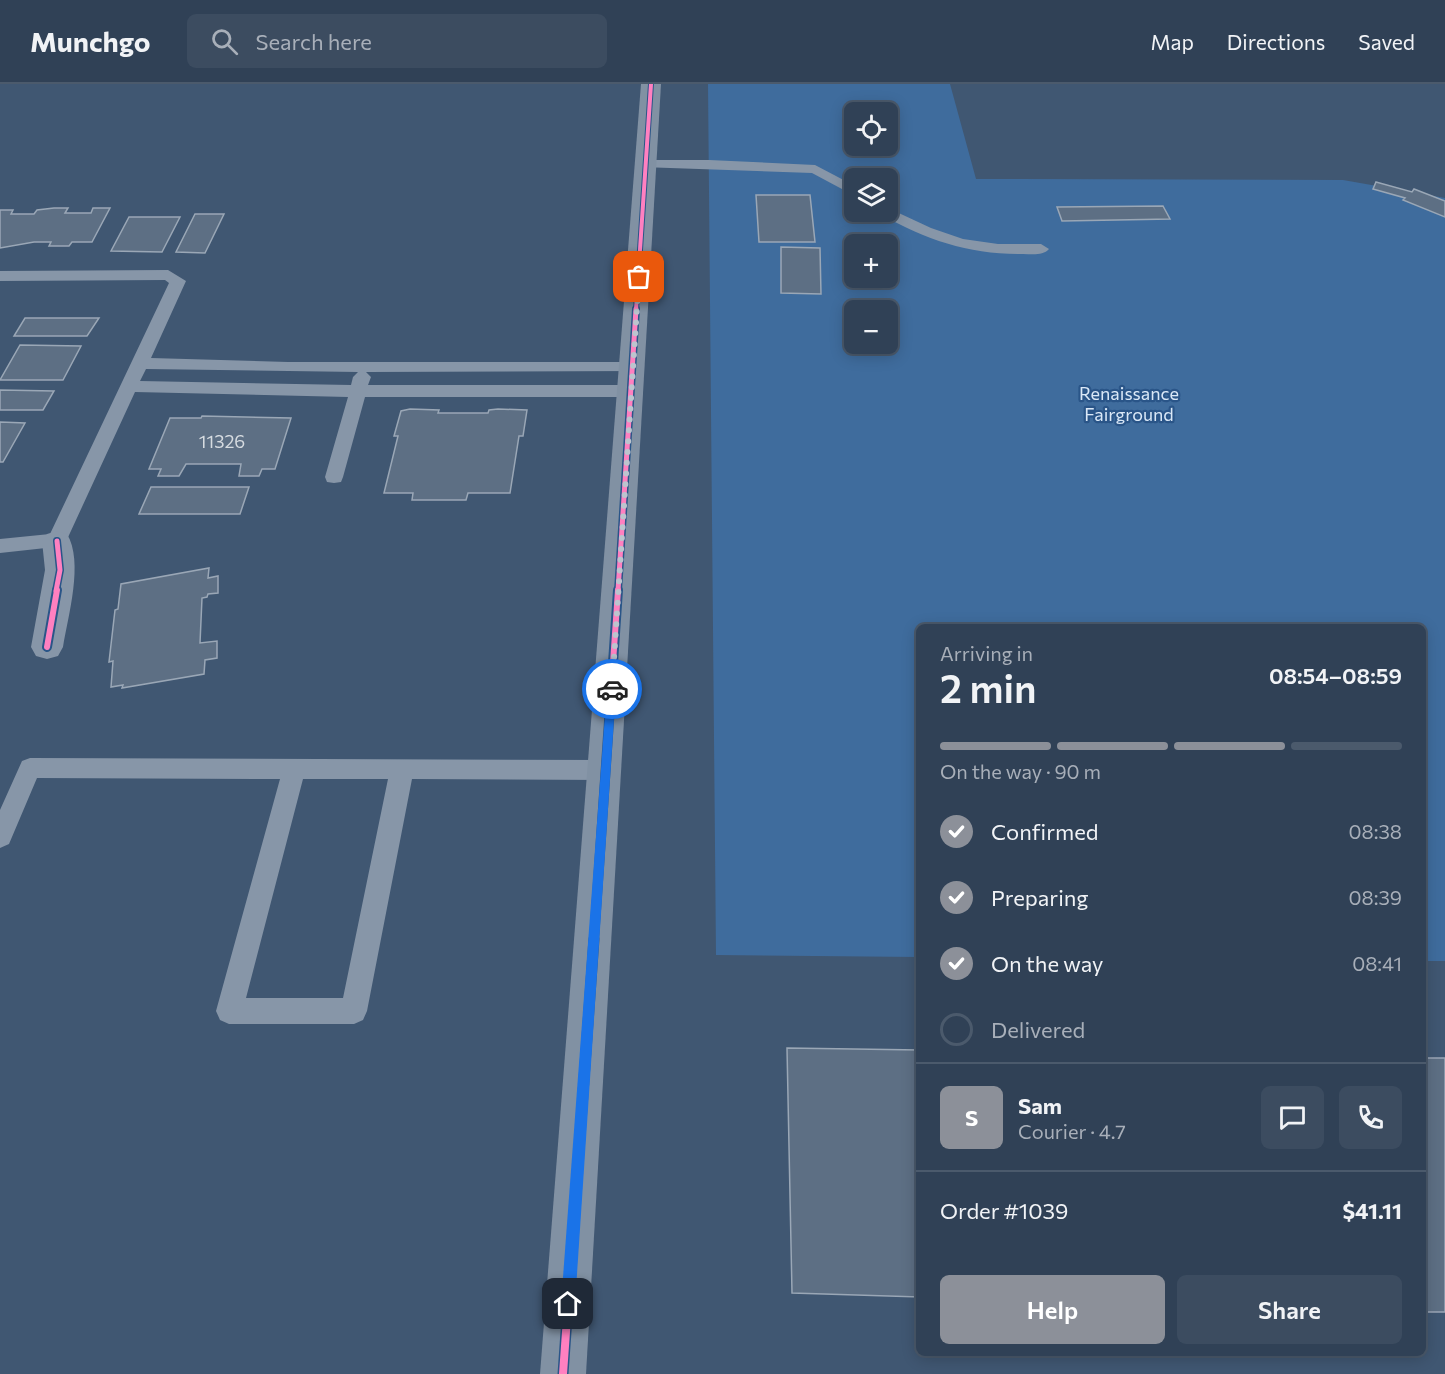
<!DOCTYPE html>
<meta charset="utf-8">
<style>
body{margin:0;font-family:Commissioner,sans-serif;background:#3c4c60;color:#f1f3f6;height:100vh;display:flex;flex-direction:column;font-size:22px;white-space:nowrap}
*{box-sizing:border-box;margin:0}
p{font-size:20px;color:#a8afb9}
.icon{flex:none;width:33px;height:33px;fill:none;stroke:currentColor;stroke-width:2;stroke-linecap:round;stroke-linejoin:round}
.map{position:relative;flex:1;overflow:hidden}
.sheet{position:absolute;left:916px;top:540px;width:510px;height:732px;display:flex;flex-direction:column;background:#304156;border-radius:9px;box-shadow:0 3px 15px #0003,0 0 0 2px #4b5a6c}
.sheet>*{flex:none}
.controls{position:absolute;left:844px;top:18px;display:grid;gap:12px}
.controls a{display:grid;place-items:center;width:54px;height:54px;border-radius:9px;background:#304156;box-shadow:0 3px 15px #0003,0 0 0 2px #4b5a6c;font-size:30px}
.pin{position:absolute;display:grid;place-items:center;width:51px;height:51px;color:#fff;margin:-26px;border-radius:12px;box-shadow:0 3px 9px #0006}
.courier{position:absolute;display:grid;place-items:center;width:60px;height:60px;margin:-30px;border:4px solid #1a73e8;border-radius:50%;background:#fff;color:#222;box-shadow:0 2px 8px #0007}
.overview em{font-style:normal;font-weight:600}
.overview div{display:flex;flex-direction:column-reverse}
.overview{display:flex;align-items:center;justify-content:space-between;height:102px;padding:0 24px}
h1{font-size:39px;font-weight:600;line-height:45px}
.bar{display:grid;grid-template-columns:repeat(4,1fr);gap:9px 6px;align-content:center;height:72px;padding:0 24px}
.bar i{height:8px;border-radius:4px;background:#4b5a6c}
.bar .active{background:#8c9099}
.bar p{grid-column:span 4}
.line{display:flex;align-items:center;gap:15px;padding:0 24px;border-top:2px solid #4b5a6c}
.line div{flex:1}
.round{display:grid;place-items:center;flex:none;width:63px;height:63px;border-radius:9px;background:#3c4c60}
ol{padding:0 24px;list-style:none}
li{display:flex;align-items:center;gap:18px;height:66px}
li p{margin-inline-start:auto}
li .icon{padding:6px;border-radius:50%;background:#8c9099;color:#fff;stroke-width:4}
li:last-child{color:#a8afb9}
li i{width:33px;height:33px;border:3px solid #4b5a6c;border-radius:50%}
.primary-button{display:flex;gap:12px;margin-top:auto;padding:12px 24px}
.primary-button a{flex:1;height:69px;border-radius:9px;background:#8c9099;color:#fff;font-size:24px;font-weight:600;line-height:69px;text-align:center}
.primary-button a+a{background:#3c4c60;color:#f1f3f6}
header{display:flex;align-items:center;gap:36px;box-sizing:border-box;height:84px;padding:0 30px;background:#304156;border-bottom:2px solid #4b5a6c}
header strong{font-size:28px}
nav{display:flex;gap:33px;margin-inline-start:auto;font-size:21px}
.search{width:420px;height:54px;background:#3c4c60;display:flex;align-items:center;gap:15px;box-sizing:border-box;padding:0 21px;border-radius:9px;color:#a8afb9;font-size:22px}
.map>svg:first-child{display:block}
.green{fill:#3f6c9d;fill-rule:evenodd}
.building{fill:#5d6f84;stroke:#9aa7b6;stroke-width:1.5}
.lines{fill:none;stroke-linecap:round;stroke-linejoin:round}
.lane{fill:#8796a8;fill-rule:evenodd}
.street{fill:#8796a8;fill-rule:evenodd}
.secondary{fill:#8191a3;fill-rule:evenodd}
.cycleway-far3-casing{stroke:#2a5588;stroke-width:6}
.cycleway-far2-casing{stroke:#2a5588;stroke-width:8}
.cycleway-far1-casing{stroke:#2a5588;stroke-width:10}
.cycleway-casing{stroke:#2a5588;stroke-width:11}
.cycleway-far3{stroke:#ff80c0;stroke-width:4}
.cycleway-far2{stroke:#ff80c0;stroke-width:5}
.cycleway-far1{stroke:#ff80c0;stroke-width:6}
.cycleway{stroke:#ff80c0;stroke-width:8}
.route{fill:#1a73e8}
.done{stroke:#bcc4ce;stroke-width:6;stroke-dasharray:0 10.8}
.labels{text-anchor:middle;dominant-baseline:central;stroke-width:4.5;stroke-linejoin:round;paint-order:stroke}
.far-park-label{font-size:18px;fill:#dae8f7;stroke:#2a5588}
.number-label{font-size:18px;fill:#d6dbe0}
</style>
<header>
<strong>Munchgo</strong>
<div class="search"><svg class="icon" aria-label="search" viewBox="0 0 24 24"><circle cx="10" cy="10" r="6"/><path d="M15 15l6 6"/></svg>Search here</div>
<nav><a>Map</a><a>Directions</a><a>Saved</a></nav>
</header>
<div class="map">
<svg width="1445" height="1290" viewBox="0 0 1445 1290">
<rect width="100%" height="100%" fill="#405772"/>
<path class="green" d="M708,0H950L976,95L1343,96L1445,114V877H1424V543H920L919,873L716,871ZM855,28H888V62H855ZM855,94H888V128H855ZM855,160H888V194H855ZM855,226H888V260H855Z"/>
<path class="building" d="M1376,98L1412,108L1414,105L1445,117V133L1403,116L1405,114L1373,105Z
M756,111H810L815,158H759Z
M1163,122L1170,135L1062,137L1057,123Z
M54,124H68L65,129H91L93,124H110L92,158H72L69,162H49L51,158H34L0,164V126H13L11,130H34L37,126Z
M195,130H224L205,169L176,168Z
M129,133H180L162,168L111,167Z
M781,163L820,164L821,210L781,209Z
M25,234H99L87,252H14Z
M20,261L81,262L63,296H0Z
M0,306L54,307L43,326H0Z
M410,325L439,326L438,329H488L489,326L498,325L527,326L523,352H519L510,409H468L466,416H412L413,409H384L398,352H394L401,327Z
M202,332L291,334L275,385H262L259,392H239L241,380H186L179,392H158L161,385H149L170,334H201Z
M0,338L25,339L3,378H0Z
M151,403H249L240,430H139Z
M209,484L208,494L218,492V509L208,510L207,513L202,514L200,559L217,557V574L205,576L204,590L122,604L123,601L111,603L113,577L109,578L115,526L118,525L121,500Z
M787,964L920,966V1213L792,1209Z
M1424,974H1445V1228H1424Z"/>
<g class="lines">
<path class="lane" d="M646,76H709L815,81L855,102V112L812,89L641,83L639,80Z
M888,124L931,144L963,155L998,160H1041L1049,165C1043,172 1032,170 1023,170C971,171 926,156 882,131L880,128H888Z
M168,186L186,197L151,274L288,278H633L639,279L642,283L639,287L366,288L371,293L368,301H631L637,303L640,307L637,311L631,313H365L343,393L341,398L334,399L327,398L325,393L348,313L135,308L64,462L0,469V455L50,450L169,199L165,196L0,197V187ZM146,285L358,288L353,293L351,301L140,297Z
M30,674L606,676L614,679L618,686L614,693L606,696L412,695L367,927L363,936L354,940H229L220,936L216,927L280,695L37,694L9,760L0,764V726L22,677ZM303,695H388L343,914H246Z"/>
<path class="street" d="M57,447L67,450C84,478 68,532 63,563L58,572L47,575L36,572L31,563L45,486L42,457L47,450Z"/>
<path class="secondary" d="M641,0H661L586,1290H540Z"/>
<g class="cycleway-far3-casing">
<path id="cycleway-far3" d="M636,226L651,0"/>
</g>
<g class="cycleway-far2-casing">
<path id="cycleway-far2" d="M56,507L60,486L57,457
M618,507L636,225"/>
</g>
<g class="cycleway-far1-casing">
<path id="cycleway-far1" d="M47,563L57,506
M594,856L618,506"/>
</g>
<g class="cycleway-casing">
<path id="cycleway" d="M563,1290L594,855"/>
</g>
<use href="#cycleway-far3" class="cycleway-far3"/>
<use href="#cycleway-far2" class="cycleway-far2"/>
<use href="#cycleway-far1" class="cycleway-far1"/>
<use href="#cycleway" class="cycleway"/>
</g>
<path class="route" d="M612,601L616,605L575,1220L573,1225L568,1227L563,1225L561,1220L607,605Z"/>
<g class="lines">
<path class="done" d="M612,605L639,193"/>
</g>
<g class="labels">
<g class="far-park-label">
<text x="1129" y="309">Renaissance<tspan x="1129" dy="21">Fairground</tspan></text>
</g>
<g class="number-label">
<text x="222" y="357">11326</text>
</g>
</g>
</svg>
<div class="controls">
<a><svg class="icon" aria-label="locate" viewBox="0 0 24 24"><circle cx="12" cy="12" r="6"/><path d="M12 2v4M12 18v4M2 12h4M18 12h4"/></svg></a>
<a><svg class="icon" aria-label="layers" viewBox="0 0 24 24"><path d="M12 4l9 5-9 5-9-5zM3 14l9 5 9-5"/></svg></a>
<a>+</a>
<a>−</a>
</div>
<div class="pin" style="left:639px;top:193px;background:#ea580c"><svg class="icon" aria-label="bag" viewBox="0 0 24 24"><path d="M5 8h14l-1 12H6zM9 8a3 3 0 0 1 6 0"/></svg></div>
<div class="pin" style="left:568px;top:1220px;background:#1f2937"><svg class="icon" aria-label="home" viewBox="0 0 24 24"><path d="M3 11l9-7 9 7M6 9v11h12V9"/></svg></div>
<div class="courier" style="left:612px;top:605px"><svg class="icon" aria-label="car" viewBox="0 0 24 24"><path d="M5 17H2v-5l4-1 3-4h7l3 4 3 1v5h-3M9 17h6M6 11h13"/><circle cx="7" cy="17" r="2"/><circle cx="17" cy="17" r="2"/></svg></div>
<section class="sheet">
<div class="overview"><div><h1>2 min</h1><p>Arriving in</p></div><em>08:54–08:59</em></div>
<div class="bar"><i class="active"></i><i class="active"></i><i class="active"></i><i></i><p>On the way · 90 m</p></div>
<ol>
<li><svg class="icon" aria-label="check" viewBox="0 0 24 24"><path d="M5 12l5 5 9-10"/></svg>Confirmed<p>08:38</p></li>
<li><svg class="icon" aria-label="check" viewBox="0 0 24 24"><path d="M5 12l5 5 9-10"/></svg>Preparing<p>08:39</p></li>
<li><svg class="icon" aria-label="check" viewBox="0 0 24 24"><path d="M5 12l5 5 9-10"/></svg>On the way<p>08:41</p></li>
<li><i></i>Delivered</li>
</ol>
<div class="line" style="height:108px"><b class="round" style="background:#8c9099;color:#fff">S</b><div><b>Sam</b><p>Courier · 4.7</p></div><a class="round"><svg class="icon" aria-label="chat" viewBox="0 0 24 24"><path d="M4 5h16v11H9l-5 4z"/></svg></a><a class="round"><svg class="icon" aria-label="phone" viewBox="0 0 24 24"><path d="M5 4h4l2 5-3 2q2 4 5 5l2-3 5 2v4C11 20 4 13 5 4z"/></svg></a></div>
<div class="line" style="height:78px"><div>Order #1039</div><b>$41.11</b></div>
<div class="primary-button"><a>Help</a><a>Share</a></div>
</section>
</div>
